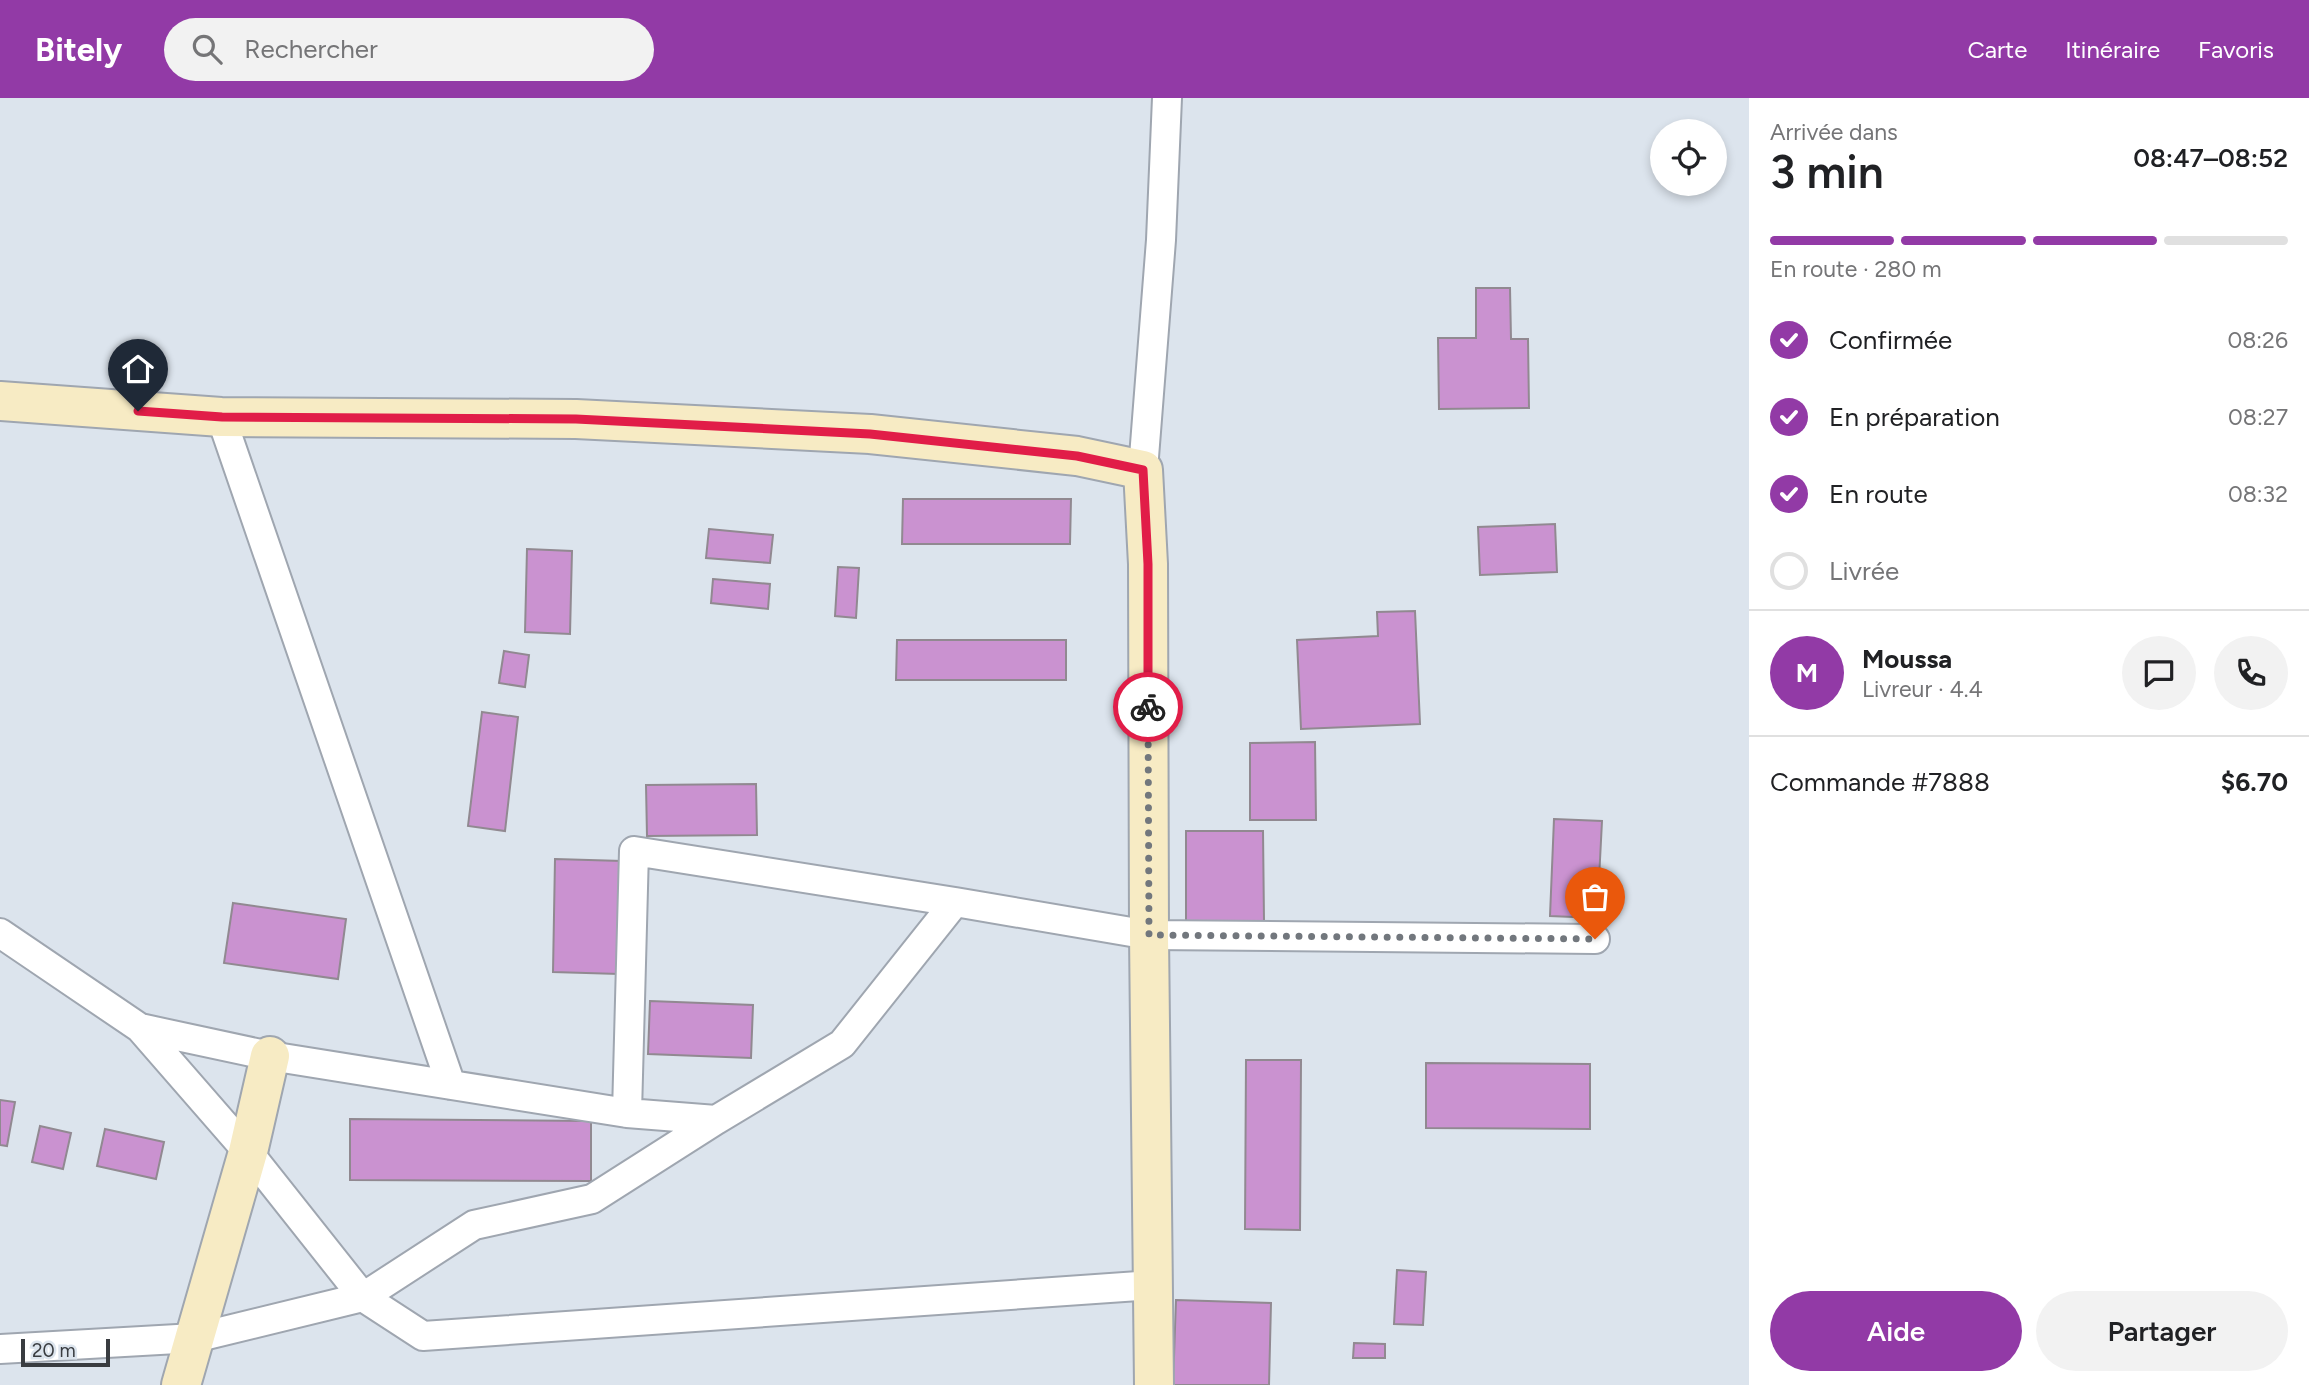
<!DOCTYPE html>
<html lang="fr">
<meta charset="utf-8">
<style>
body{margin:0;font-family:Figtree,sans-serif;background:#f2f2f2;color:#202124;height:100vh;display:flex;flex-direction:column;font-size:26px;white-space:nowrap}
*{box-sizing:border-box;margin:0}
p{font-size:23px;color:#757577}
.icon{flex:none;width:38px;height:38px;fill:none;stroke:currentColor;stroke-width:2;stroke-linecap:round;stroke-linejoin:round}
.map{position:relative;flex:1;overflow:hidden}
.sheet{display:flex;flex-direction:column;background:#fff;width:560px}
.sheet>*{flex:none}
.buttons{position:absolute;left:1650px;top:21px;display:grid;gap:14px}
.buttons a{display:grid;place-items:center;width:77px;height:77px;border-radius:50%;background:#fff;box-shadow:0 4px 10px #0003;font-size:35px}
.scale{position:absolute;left:21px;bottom:18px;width:89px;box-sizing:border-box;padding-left:7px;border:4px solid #393c40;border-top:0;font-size:19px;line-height:24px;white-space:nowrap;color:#393c40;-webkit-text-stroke:5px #dce4ed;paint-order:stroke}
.pin{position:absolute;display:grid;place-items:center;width:60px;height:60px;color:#fff;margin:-72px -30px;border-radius:50% 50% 50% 0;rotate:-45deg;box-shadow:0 0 7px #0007}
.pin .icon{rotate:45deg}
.courier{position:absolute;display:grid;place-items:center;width:70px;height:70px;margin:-35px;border:5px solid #e11d48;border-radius:50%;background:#fff;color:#222;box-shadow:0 2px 9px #0007}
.summary em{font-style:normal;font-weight:600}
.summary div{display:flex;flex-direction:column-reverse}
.summary{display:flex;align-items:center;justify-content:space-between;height:119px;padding:0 21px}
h1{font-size:46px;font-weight:600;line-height:52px}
.bar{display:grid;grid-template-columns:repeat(4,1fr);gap:10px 7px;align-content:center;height:84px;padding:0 21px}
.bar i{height:9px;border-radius:5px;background:#e0e0e0}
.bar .on{background:#923aa6}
.bar p{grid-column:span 4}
.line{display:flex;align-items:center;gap:18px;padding:0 21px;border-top:2px solid #e0e0e0}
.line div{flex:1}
.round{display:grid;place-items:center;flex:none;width:74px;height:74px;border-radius:37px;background:#f2f2f2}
ol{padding:0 21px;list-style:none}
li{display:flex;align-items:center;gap:21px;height:77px}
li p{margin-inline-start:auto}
li .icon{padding:7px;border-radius:50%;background:#923aa6;color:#fff;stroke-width:4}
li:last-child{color:#757577}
li i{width:38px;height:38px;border:4px solid #e0e0e0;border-radius:50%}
.cta{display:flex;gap:14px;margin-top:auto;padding:14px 21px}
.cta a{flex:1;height:80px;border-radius:42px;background:#923aa6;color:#fff;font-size:28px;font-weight:600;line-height:80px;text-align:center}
.cta a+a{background:#f2f2f2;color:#202124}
header{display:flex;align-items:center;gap:42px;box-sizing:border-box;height:98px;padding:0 35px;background:#923aa6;color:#fff}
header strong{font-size:33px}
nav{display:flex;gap:38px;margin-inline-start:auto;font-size:24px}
.search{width:490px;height:63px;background:#f2f2f2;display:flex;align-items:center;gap:18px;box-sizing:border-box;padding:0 24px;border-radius:38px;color:#757577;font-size:26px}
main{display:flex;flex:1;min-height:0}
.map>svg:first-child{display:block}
.building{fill:#ca92d0;stroke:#918991;stroke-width:2}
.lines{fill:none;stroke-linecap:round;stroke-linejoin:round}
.street-casing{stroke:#9fa6b0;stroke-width:32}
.secondary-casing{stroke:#9fa6b0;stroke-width:42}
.street{stroke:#fff;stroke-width:28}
.secondary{stroke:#f7ebc4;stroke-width:38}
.done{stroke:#72777d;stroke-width:7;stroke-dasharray:0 12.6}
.route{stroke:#e11d48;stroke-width:9}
</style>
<header>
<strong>Bitely</strong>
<div class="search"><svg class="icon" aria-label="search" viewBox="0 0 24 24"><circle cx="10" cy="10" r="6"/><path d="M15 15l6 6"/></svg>Rechercher</div>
<nav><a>Carte</a><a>Itinéraire</a><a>Favoris</a></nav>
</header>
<main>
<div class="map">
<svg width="1749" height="1287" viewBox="0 0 1749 1287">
<rect width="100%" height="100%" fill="#dce4ed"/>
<path class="building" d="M1476,190H1510L1511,241H1528L1529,310L1439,311L1438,240H1476Z
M903,401H1071L1070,446H902Z
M1555,426L1557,474L1480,477L1478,429Z
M709,431L773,437L770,465L706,460Z
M527,451L572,453L570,536L525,534Z
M838,469L859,470L856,520L835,518Z
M713,481L770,486L768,511L711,505Z
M1415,513L1420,626L1301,631L1297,542L1378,538L1377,514Z
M897,542H1066V582H896Z
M504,553L529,557L525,589L499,585Z
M482,614L518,619L505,733L468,728Z
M1315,644L1316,722H1250V645Z
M756,686L757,737L647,738L646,687Z
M1554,721L1602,723L1597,820L1550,818Z
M1186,733H1263L1264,823L1186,824Z
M555,761L622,763L619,876L553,874Z
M233,805L346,821L338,881L224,865Z
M650,903L753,907L751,960L648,956Z
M1246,962H1301L1300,1132L1245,1131Z
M1426,965L1590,966V1031L1426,1030Z
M0,1002L15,1004L7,1048L0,1047Z
M350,1021L591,1023V1083L350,1082Z
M40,1028L71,1035L63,1071L32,1064Z
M105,1031L164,1044L156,1081L97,1068Z
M1397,1172L1426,1174L1423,1227L1394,1226Z
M1176,1202L1271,1205L1269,1287H1173Z
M1354,1245L1385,1246V1260H1353Z"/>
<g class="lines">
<g class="street-casing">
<path id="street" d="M221,319L451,987
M1143,372L1161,142L1167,0
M0,835L140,930L270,958L627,1015L716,1022L842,946L955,804L1149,837L1595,841
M140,930L248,1054L363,1199L423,1238L1153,1187
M627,1015L634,753L955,804
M0,1251L195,1240L363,1199L474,1127L592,1101L716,1022"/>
</g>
<g class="secondary-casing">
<path id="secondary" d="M0,303L221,319L576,321L870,336L1077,358L1143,372L1148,466L1149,837L1154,1287
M181,1287L248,1054L270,958"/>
</g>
<use href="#street" class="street"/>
<use href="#secondary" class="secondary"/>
</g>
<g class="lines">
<path class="done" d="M1148,609L1149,837L1595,841"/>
<path class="route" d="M138,313L222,319L576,321L870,336L1077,358L1143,372L1148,466V609"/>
</g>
</svg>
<div class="buttons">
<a><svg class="icon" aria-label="locate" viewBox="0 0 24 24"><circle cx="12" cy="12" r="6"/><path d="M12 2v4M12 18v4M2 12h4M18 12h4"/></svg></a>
</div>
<div class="scale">20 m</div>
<div class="pin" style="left:1595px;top:841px;background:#ea580c"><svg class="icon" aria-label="bag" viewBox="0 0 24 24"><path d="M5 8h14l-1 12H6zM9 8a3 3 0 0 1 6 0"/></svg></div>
<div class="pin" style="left:138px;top:313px;background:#1f2937"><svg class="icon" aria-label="home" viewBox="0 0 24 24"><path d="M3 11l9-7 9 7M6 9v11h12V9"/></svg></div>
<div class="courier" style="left:1148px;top:609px"><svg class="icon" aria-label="bike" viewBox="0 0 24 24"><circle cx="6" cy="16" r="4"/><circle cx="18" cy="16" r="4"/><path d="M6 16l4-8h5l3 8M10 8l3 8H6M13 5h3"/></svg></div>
</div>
<section class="sheet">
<div class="summary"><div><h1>3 min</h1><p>Arrivée dans</p></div><em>08:47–08:52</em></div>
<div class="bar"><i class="on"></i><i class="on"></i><i class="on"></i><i></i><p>En route · 280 m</p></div>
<ol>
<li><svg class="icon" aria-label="check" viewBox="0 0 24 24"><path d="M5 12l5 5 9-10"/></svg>Confirmée<p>08:26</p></li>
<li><svg class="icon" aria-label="check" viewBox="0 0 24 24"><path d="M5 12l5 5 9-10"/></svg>En préparation<p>08:27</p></li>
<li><svg class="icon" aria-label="check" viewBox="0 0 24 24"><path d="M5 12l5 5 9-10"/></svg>En route<p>08:32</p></li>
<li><i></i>Livrée</li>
</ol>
<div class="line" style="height:126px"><b class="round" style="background:#923aa6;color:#fff">M</b><div><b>Moussa</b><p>Livreur · 4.4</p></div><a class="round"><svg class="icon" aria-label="chat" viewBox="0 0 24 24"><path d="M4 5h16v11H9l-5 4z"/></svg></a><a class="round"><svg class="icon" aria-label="phone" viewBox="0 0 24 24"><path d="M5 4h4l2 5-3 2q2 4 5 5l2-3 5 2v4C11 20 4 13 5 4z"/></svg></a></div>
<div class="line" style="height:91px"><div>Commande #7888</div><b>$6.70</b></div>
<div class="cta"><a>Aide</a><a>Partager</a></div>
</section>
</main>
